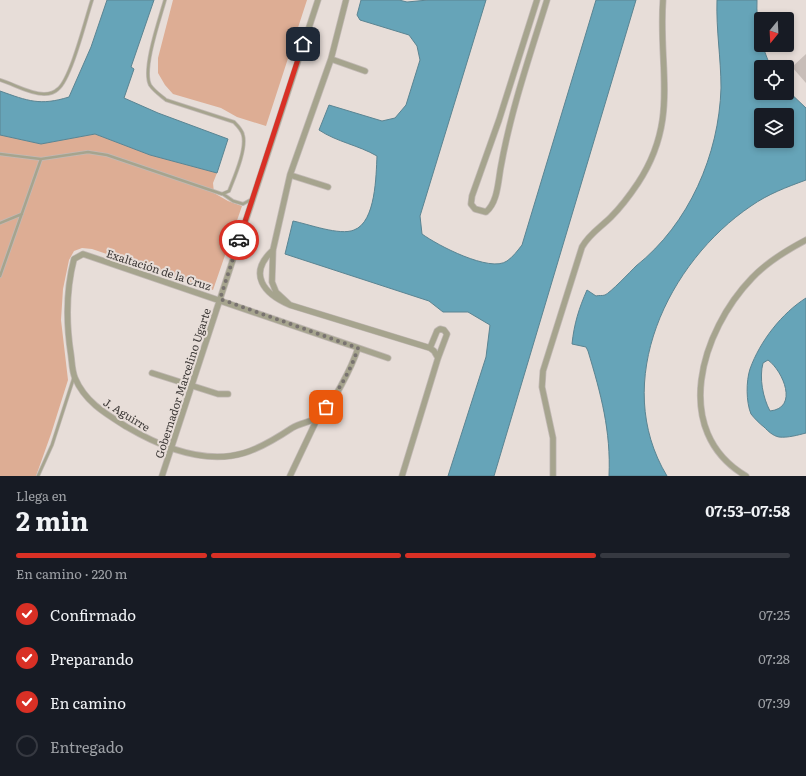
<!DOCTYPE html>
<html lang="es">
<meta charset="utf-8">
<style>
body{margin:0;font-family:Literata,serif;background:#20242c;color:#f1f3f6;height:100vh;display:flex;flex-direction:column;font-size:15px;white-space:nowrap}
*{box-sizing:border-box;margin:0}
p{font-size:13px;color:#9ea1a6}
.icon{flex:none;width:22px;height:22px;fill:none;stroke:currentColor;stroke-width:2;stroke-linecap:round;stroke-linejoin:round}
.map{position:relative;height:476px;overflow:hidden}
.drawer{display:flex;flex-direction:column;background:#171b24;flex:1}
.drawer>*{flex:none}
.needle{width:26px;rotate:198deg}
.buttons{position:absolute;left:754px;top:12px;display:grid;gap:8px}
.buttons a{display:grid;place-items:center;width:40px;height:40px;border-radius:4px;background:#171b24;box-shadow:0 2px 6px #0003;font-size:20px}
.pin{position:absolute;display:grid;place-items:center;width:34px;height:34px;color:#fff;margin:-17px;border-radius:8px;box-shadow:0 2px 6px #0006}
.courier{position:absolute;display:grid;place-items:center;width:40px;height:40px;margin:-20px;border:3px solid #d93025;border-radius:50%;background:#fff;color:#222;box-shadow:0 1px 5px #0007}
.head em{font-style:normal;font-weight:700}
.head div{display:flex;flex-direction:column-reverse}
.head{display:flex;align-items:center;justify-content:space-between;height:68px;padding:0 16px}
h1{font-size:26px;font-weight:700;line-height:30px}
.bar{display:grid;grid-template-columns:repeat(4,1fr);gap:6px 4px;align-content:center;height:48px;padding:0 16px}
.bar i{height:5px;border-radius:3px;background:#363941}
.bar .on{background:#d93025}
.bar p{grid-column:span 4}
ol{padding:0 16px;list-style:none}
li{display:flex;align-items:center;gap:12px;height:44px}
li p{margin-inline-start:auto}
li .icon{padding:4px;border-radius:50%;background:#d93025;color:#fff;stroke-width:4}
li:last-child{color:#9ea1a6}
li i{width:22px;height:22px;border:2px solid #363941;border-radius:50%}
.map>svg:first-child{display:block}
.green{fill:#ddad94}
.water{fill:#66a4b8;stroke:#5a8492;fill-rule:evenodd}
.building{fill:#c7bdb8}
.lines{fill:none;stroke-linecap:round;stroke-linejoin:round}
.service-casing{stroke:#c2b9b5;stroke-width:4}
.minor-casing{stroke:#c2b9b5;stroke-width:7}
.service{stroke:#a6a48e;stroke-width:2.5}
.minor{stroke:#a6a48e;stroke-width:5.5}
.done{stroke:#797370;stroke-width:4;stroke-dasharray:0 7.2}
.route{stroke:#d93025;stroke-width:5}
.labels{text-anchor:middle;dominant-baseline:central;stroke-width:4;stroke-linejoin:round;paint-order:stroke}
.street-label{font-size:11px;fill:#3e3a38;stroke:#e7ddd8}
</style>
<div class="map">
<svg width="806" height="476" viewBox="0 0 806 476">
<rect width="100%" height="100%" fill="#e7ddd8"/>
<path class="green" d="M173,0H307L266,126L237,117L221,108L173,94L165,85L158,73V58Z
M95,134L150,155L217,173L213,183L214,193L228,201L242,206L213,290L92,249L82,248L74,251L69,260L63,289L61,320L68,380L51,434L36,476H0V135L41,144Z"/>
<path class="water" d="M107,0H154L131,67L134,69L124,98L158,113L228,139L217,173L150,155L95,134L41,144L0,135V91C28,101 40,106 69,97L91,47Z
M361,0H399L407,2L428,0H486L420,216L422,234C437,245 490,273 507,261C513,257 518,250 522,245L596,0H636L494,476H448L486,357L490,325L468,312H443L429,301L285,254L293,221C308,224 340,236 354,230C376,222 376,175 377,156C358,145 337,142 319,130L329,105L382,121L395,118L406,105L420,60L417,46L409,35L360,20L357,15Z
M717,0H757C756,24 761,46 771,67H761V93H787V90L806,108V180C787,187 768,194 751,206C668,262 610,382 667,476H609C611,431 601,394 588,351L586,347L572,344C574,324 579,308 587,290L596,296C599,295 602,296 605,295C610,293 630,272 636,266C689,224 719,155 721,88C721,58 716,30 717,0ZM761,115H787V141H761Z
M806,298V433C798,435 788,438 779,437C773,436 768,431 764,427C760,424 754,418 751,414C746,402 746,381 750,369C760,341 782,313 806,298ZM768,360C783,371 799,408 770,411C763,398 759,378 763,363Z"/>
<path class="building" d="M806,54V83L792,67Z"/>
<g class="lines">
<g class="service-casing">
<path id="service" d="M0,80C14,84 29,94 44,94C49,94 55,92 58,89C71,79 86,18 92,0
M0,154L41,159L88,152L107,155L222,194L229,191C234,178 247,149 243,135C242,130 238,126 234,122L166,100C160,95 154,91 150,85C142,69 160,18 165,0
M223,194L233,201L243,204L252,199
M0,223L22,214
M0,276L41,159
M38,476L52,445L74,377"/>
</g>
<g class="minor-casing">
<path id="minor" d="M537,0L499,120L472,196L471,204L475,209L486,212C498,202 498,181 501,166C511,110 530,55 547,0
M331,59L365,71
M290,175L328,187
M273,250C247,274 264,294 290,305L276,292L272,282L273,250L290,175L331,59L346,0
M290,305L430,348L434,351L438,358
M358,348C353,364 332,408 317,418C310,422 300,423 292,428C277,438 261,448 244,453C204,465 161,447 127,427C106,414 85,402 75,378C72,371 72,362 71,355C66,323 66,290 74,259L83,254L388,358
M152,373L218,394H228
M162,476L318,0
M290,476L318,417
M402,476L438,358L447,334L444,330L440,329L437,331L430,348
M553,476V438L542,387L543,371L582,247C589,234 601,227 611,217C621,207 630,195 638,183C680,119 658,69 663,0
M746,476C670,431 701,331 752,278C767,262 787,250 806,240"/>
</g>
<use href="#service" class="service"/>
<use href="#minor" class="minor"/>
</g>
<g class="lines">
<path class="done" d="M239,240L220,299L358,348C351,370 340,388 326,407"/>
<path class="route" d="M239,240L303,44"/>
</g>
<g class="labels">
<g class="street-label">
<text transform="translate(159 269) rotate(18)">Exaltación de la Cruz</text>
<text transform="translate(182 383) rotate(-72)">Gobernador Marcelino Ugarte</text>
<text transform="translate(127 414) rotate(32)">J. Aguirre</text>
</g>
</g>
</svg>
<div class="buttons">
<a><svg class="needle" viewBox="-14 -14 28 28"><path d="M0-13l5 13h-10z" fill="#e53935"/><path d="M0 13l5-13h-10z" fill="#9ea1a6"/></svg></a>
<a><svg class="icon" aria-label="locate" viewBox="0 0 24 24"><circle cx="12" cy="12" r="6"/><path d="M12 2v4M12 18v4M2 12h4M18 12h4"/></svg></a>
<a><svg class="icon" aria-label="layers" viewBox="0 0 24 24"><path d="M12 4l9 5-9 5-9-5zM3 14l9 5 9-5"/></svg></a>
</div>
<div class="pin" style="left:326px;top:407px;background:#ea580c"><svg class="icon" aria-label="bag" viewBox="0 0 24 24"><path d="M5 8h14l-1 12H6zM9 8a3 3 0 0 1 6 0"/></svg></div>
<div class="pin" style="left:303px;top:44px;background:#1f2937"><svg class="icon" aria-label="home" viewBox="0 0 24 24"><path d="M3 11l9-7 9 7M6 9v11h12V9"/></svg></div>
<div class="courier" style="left:239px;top:240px"><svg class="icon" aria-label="car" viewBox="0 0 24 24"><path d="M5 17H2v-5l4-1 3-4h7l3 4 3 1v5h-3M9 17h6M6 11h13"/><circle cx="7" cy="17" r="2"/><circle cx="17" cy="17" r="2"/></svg></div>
</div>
<section class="drawer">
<div class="head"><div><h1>2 min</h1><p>Llega en</p></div><em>07:53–07:58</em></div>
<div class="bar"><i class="on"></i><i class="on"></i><i class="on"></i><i></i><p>En camino · 220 m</p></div>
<ol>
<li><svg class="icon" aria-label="check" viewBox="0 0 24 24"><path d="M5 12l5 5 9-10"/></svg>Confirmado<p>07:25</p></li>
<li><svg class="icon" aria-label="check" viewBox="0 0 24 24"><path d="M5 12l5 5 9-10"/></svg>Preparando<p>07:28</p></li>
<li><svg class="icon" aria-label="check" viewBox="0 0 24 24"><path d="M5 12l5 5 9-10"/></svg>En camino<p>07:39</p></li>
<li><i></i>Entregado</li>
</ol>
</section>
